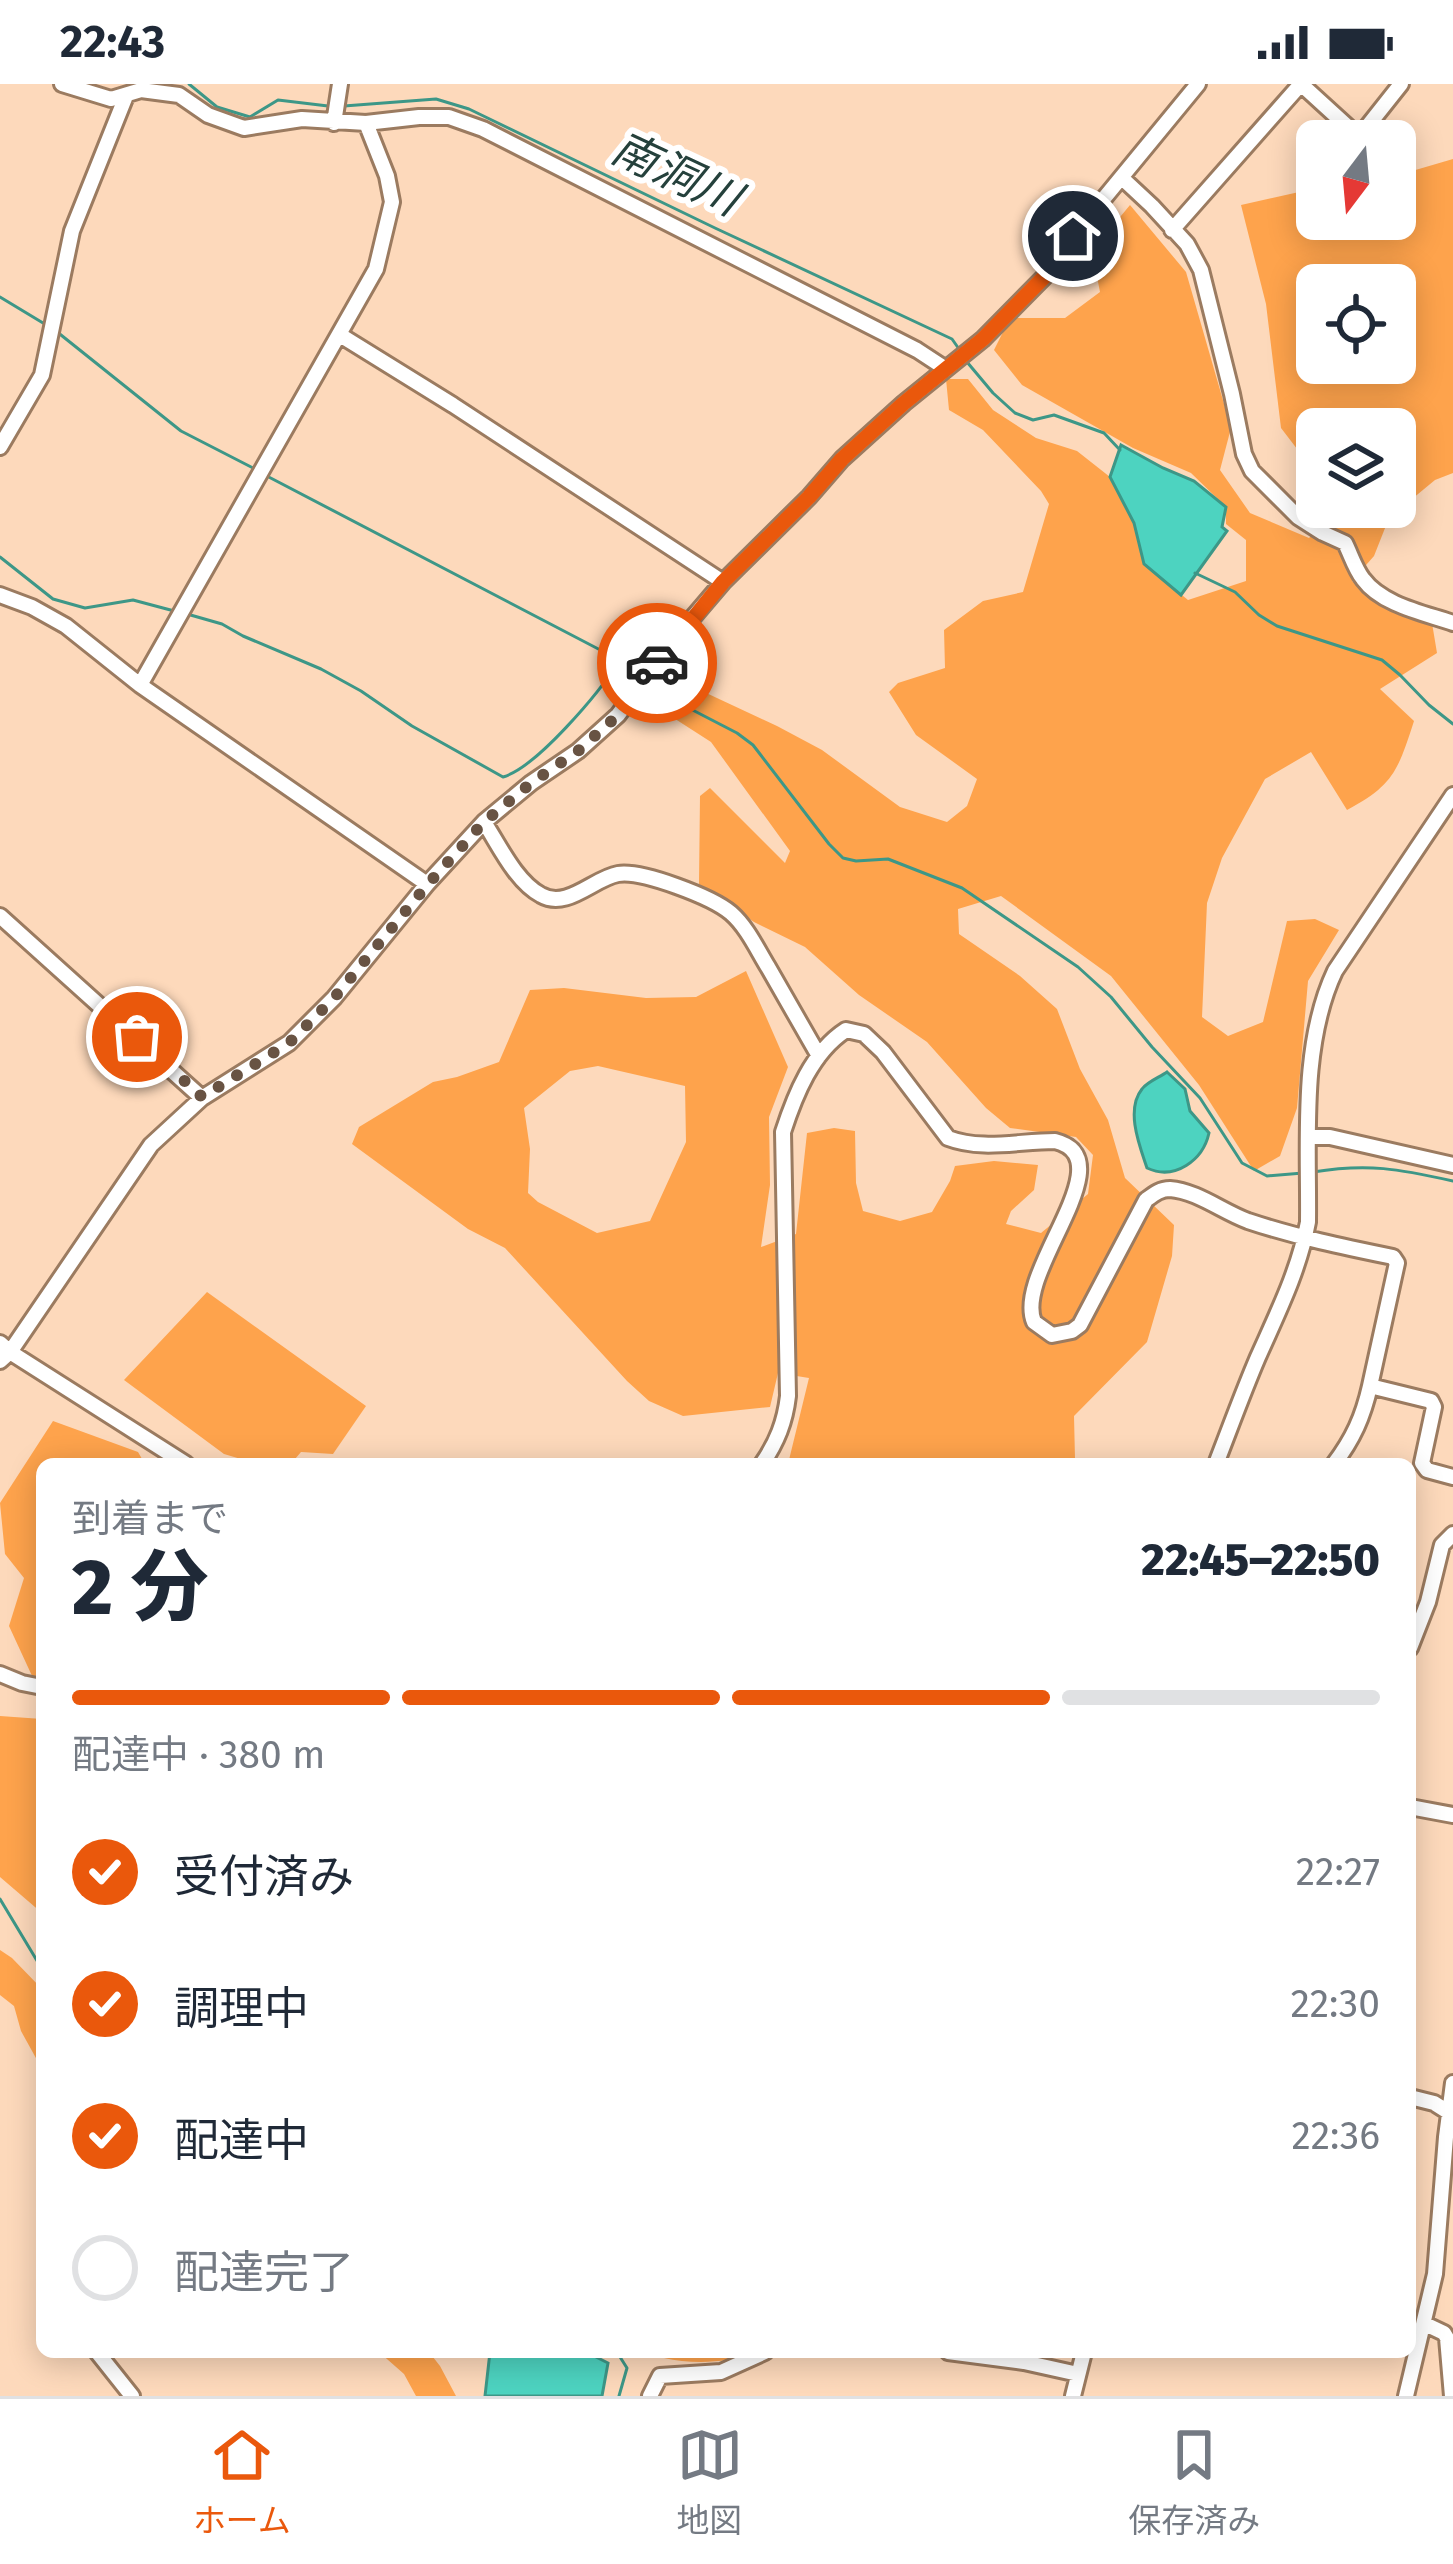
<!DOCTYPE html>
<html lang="ja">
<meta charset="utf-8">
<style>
body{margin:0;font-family:"Fira Sans","Noto Sans JP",sans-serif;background:#f6f6f7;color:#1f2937;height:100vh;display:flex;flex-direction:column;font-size:45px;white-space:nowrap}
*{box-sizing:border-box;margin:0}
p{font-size:39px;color:#747a83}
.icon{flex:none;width:66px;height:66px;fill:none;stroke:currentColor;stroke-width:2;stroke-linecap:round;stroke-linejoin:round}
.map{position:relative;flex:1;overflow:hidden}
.details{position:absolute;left:36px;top:1374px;width:1380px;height:900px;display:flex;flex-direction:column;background:#fff;border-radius:18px;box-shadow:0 6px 30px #0003}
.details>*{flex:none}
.needle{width:78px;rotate:196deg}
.controls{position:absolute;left:1296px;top:36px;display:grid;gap:24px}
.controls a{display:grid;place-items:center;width:120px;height:120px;border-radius:18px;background:#fff;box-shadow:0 6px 30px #0003;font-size:60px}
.pin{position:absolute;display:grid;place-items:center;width:102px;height:102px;color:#fff;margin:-51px;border:6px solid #fff;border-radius:50%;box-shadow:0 3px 12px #0007}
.courier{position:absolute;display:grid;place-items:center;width:120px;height:120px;margin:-60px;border:9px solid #ea580c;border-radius:50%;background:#fff;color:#222;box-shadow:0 3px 15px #0007}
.headline em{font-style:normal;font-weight:800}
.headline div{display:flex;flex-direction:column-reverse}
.headline{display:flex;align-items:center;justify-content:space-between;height:204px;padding:0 36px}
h1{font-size:78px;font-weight:800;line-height:90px}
.bar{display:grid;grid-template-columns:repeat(4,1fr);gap:18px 12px;align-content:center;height:144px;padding:0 36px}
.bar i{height:15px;border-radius:9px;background:#e0e1e3}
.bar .selected{background:#ea580c}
.bar p{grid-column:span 4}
ol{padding:0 36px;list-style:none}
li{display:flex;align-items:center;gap:36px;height:132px}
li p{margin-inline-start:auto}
li .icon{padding:12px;border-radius:50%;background:#ea580c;color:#fff;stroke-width:4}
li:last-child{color:#747a83}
li i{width:66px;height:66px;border:6px solid #e0e1e3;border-radius:50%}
.status{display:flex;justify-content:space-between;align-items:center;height:84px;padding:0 60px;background:#fff;direction:ltr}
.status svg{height:33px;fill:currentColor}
.menu{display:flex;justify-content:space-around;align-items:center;height:168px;border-top:3px solid #e0e1e3;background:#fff;font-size:33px;color:#747a83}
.menu a{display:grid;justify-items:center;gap:6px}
.menu .selected{color:#ea580c}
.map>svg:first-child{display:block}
.green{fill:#fea34c;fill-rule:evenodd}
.water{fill:#4dd3c0;stroke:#3d9787;stroke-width:3}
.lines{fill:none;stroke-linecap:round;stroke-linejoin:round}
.stream{stroke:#3d9787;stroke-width:3}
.minor-casing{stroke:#9b7b60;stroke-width:20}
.minor{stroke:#fff;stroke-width:14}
.done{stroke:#685343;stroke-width:12;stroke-dasharray:0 21.6}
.route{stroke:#ea580c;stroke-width:15}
.labels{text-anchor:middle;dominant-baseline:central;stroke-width:12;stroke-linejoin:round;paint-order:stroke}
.water-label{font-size:45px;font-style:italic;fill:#25413c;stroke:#fff}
</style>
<div class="status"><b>22:43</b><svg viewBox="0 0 49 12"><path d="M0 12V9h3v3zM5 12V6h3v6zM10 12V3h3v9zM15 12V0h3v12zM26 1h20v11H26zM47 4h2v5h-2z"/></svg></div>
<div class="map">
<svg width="1453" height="2312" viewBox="0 0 1453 2312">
<rect width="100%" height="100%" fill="#fdd9bb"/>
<path class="green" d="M1453,75V389L1435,396L1389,434L1374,472L1352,497L1390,522L1432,539L1437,569L1380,605L1414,637C1398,686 1394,701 1347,726L1311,668L1265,695L1222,774L1207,819L1202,933L1228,952L1263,938L1287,837L1315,835L1339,846L1308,897L1297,1024L1280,1072L1254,1087L1199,1001L1111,892L1001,812L958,825L959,850L1020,892L1057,925L1080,985L1108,1036L1125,1094L1174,1141L1172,1172L1147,1258L1074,1332L1075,1375L1080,1380H788L809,1294L778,1289L770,1323L683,1332L649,1317L627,1297L505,1164L468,1145L352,1060L359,1043L433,998L457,993L499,978L530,906L564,904L646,914L696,913L746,887L788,983L769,1033L770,1101L761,1163L796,1150L807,1049L834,1044L855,1047L856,1099L863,1127L900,1137L932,1128L950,1097L955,1082L994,1077L1038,1081L1034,1106L1011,1127L1006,1140L1041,1149L1088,1110L1093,1071L1076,1053L1010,1044L986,1024L927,958L859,911L805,863L754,838L699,800L700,712L710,704L785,779L790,767L711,658L669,631L662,595L687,600L777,642L822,666L900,723L947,738L967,722L977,695L916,651L889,608L898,599L945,584L944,546L983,517L1023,508L1049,420L1041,407L983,346L949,326L946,295H968L993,326L1036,354L1077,367L1110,393L1134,439L1144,480L1188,516L1246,497V456L1226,440V423L1191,389L1133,364L1022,301L994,266L1010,234H1065L1100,208L1092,167L1130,121L1186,188L1231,344L1220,386L1250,429L1309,454L1342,423H1395V345H1317V391L1281,344L1266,220L1241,121L1317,104V135H1395V92ZM1317,201H1395V279H1317ZM598,982L685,1002L686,1058L650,1137L597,1149L538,1118L528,1109L530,1065L524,1024L570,987Z
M207,1208L366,1322L333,1370L301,1368L295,1375L258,1380L224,1370L124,1296Z
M53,1337L138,1368L145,1380H42V1595L33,1594L9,1542L24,1494L5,1470L0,1419Z
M0,1632L42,1635V1829L0,1793Z
M0,1866L12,1874L42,1905V1985L21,1947L14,1922L0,1911Z
M379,2268H429L440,2282L456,2312H416L404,2290Z
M662,2268H752C728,2280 691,2280 664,2274Z"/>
<path class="water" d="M1121,361L1163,384L1194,397L1226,423L1222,443L1227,447L1181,511L1144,480L1134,439L1110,393Z
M1167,988L1185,1005L1190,1027L1209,1049C1203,1076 1175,1097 1147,1084C1140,1063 1125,1026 1142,1005C1147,998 1160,993 1167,988Z
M490,2268H586L608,2279L602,2312H485Z"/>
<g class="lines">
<path class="stream" d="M189,0L217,23L250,33L278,16L328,22
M344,22L436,15L469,25L715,144L952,255L959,265
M0,213L48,242
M56,247L181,347L255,385
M967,278L993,309L1015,329L1033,336L1054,331L1104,349L1120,366
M263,390L631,582L642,590
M0,473L53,515L85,524L133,516L178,528
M1195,489L1235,508L1259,531L1277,542L1382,576L1400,591L1429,621L1453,640
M187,530L222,540L243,552L321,585L361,607L412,642L503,693C537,683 600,608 619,577
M649,596L679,619L737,649L753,661L829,760L843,774L856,777L888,775L962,804L1078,883L1111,913L1152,963L1200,1014L1242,1079L1267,1092L1303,1089
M1313,1088C1368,1079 1399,1085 1453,1097
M0,1815L42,1885
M611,2268L620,2273L627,2284L619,2312"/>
<g class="minor-casing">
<path id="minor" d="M62,0L111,15L141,6L179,11L208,31L244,44L302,35L366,39L419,33H449L483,45L917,266L946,285
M1301,0L1359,53L1401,0
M334,39L340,0
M1122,94L1152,122L1187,160L1201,186L1232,310L1244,370L1252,387L1298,433L1323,449L1345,459C1351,471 1355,485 1363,495C1382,521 1424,529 1453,539
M1172,146L1300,1
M340,251L453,321L723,498
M0,363L42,291L72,147L126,12
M0,511L32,523L66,542L140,601L427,800
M140,601L376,185L392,118L387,92L366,39
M484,738C499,761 516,798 541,811C567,826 594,794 618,790C642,786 712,813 731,829C747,843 757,865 768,883C785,913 802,942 819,972
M0,832L202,1014
M1309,1053H1330L1453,1081
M0,1259L10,1268L186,1380
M0,1277L10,1268L151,1061L202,1014L289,959L334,914L427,800L484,738L531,699L578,667L618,631L671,559L723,498L809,413L842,375L904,319L983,255L1056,181L1073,152L1198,0
M762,1380C777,1358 785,1338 788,1312L783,1048C795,1011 812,968 846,946L864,950L883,968L948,1054C982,1067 1019,1057 1055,1057C1127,1075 1013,1188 1034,1238L1052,1251L1072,1247L1080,1241L1146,1116C1154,1110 1160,1105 1170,1105C1197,1107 1223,1128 1248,1137C1296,1153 1344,1163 1393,1173L1397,1179L1370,1302L1431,1317L1434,1323L1422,1379L1427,1386L1453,1393
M1216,1380C1230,1344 1243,1308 1258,1273C1278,1228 1299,1186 1308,1138C1309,1058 1300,961 1335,887L1453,711
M1334,1380C1353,1355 1363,1333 1370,1302
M1410,1564L1428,1518L1442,1461L1453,1450
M0,1590L22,1599L42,1603
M1410,1723L1453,1731
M1410,2013L1434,2019L1453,2031
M1425,2240L1444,2249L1447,2254L1452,2312
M97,2268L132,2312
M948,2268L1024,2278L1078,2290
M650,2312L660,2292L721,2288L765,2268
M1073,2312L1084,2268
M1406,2312L1435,2190L1446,2053L1453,1999"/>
</g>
<use href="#minor" class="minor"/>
</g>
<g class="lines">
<path class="done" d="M137,953L202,1013L289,959L334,914L428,800L484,738L531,699L578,667L618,631L657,579"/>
<path class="route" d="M657,579L723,498L809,413L842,375L904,319L983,255L1056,181L1073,152"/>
</g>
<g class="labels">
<g class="water-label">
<text transform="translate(676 90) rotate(25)">南洞川</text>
</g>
</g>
</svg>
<div class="controls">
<a><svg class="needle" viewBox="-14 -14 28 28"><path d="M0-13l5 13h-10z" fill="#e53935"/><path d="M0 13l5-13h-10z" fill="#747a83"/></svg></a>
<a><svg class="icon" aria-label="locate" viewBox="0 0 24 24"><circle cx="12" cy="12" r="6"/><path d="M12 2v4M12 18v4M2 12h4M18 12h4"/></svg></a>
<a><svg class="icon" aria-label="layers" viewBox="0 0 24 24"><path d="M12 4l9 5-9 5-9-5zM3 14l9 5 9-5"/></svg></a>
</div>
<div class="pin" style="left:137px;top:953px;background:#ea580c"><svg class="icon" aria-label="bag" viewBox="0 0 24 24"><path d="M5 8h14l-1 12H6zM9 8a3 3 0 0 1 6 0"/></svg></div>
<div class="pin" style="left:1073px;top:152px;background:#1f2937"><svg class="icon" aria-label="home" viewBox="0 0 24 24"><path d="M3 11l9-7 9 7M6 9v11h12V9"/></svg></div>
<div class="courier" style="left:657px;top:579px"><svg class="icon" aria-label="car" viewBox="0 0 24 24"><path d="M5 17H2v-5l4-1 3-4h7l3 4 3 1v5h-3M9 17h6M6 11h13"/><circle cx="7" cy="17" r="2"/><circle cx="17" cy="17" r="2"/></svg></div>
<section class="details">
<div class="headline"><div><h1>2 分</h1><p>到着まで</p></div><em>22:45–22:50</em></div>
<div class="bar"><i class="selected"></i><i class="selected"></i><i class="selected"></i><i></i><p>配達中 · 380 m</p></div>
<ol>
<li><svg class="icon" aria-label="check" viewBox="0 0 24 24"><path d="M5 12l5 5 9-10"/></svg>受付済み<p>22:27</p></li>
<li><svg class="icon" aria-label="check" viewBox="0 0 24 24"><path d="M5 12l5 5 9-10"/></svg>調理中<p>22:30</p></li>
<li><svg class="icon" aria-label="check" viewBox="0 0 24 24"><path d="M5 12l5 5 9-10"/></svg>配達中<p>22:36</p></li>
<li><i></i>配達完了</li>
</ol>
</section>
</div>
<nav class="menu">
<a class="selected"><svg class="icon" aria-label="home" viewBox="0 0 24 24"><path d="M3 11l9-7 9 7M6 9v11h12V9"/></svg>ホーム</a>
<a><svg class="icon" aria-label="map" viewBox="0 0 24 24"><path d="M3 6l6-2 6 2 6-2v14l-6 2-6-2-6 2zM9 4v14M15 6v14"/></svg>地図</a>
<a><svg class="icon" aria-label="saved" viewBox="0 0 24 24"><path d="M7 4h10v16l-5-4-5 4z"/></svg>保存済み</a>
</nav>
